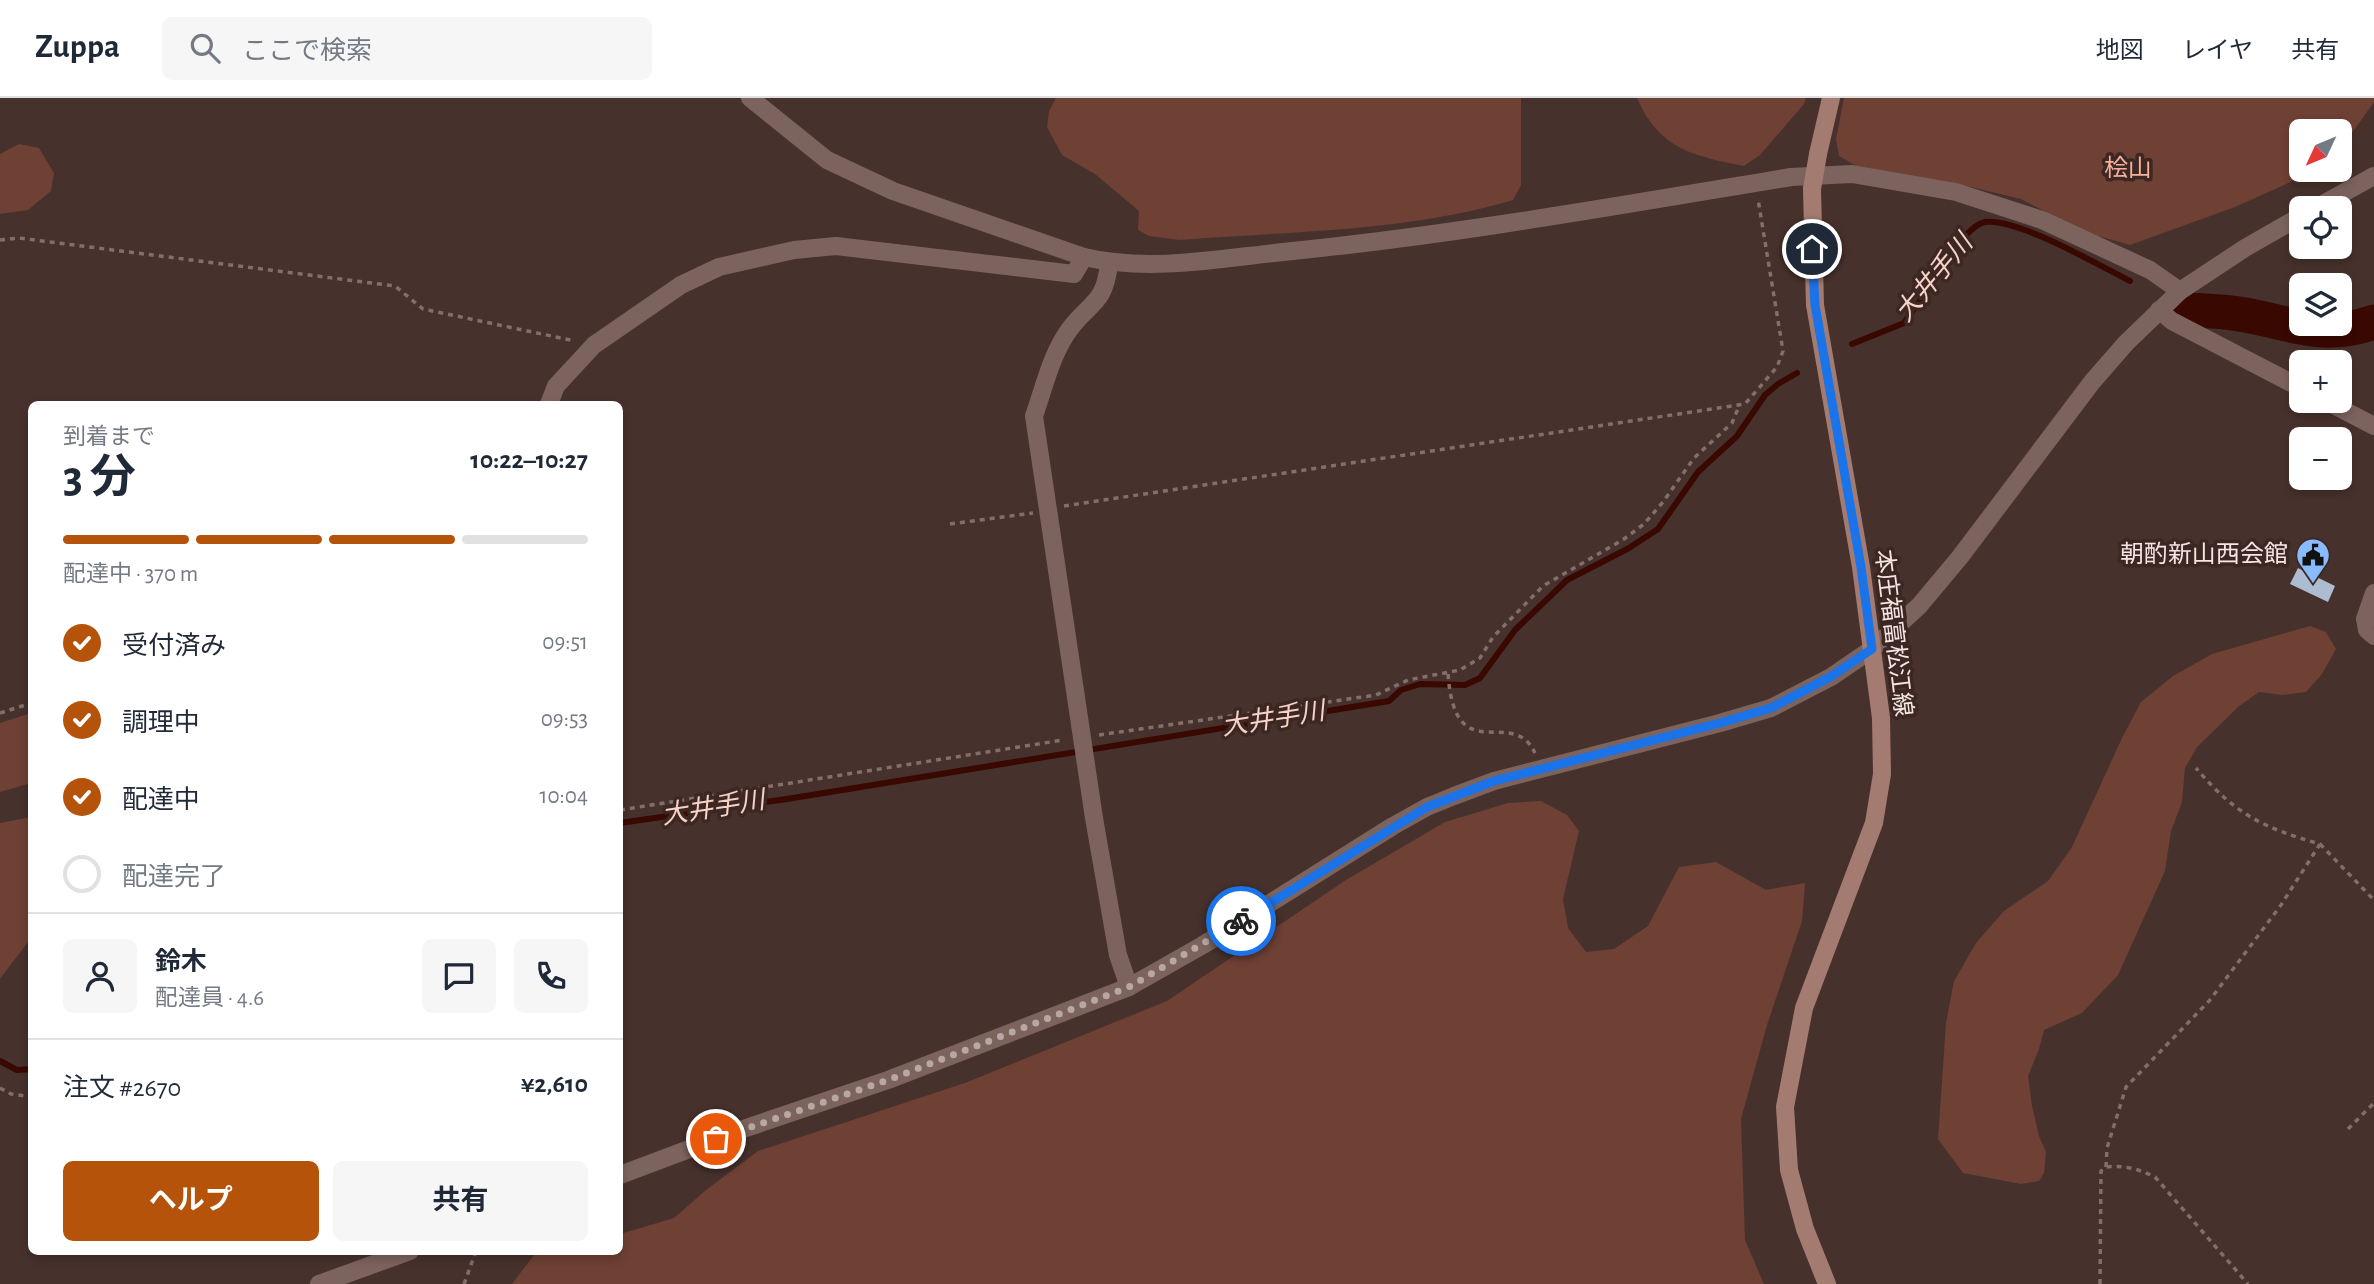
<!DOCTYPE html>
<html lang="ja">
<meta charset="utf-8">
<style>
body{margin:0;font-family:"Alegreya Sans","Noto Sans JP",sans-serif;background:#f6f6f7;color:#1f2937;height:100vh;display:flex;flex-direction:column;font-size:26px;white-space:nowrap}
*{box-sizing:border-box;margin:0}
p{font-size:23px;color:#747a83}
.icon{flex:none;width:38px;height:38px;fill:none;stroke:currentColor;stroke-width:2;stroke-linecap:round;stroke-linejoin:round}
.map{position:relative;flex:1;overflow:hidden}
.details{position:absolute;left:28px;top:303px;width:595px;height:854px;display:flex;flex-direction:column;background:#fff;border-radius:10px;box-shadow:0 4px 10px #0003}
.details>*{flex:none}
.needle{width:46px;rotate:226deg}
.controls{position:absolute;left:2289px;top:21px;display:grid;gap:14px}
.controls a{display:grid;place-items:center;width:63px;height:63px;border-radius:10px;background:#fff;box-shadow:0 4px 10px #0003;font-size:35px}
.pin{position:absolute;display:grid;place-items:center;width:60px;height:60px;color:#fff;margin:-30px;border:4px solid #fff;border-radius:50%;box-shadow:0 2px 7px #0007}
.courier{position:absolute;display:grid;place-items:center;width:70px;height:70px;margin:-35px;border:5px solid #1a73e8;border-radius:50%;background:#fff;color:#222;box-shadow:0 2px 9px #0007}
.overview em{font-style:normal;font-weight:700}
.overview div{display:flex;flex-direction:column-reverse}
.overview{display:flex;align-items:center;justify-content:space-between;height:119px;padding:0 35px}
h1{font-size:46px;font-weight:700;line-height:52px}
.bar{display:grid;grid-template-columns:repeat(4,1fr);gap:10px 7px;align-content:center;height:84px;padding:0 35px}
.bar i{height:9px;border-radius:5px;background:#e0e1e3}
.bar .selected{background:#b45309}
.bar p{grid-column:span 4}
.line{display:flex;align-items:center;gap:18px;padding:0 35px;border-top:2px solid #e0e1e3}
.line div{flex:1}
.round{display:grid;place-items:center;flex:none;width:74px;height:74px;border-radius:10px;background:#f6f6f7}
ol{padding:0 35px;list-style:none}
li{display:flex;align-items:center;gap:21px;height:77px}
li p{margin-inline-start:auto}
li .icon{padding:7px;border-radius:50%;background:#b45309;color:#fff;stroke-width:4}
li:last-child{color:#747a83}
li i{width:38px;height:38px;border:4px solid #e0e1e3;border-radius:50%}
.primary-button{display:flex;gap:14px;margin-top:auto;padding:14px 35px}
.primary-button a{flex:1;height:80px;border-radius:10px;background:#b45309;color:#fff;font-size:28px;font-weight:700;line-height:80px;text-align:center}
.primary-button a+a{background:#f6f6f7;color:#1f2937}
header{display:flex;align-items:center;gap:42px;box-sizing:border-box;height:98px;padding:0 35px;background:#fff;border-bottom:2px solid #e0e1e3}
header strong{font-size:33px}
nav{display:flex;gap:38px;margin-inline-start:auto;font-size:24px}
.search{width:490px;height:63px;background:#f6f6f7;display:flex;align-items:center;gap:18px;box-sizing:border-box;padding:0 24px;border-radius:10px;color:#747a83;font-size:26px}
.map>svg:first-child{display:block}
.green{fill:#6f4034}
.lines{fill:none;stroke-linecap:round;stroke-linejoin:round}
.stream{stroke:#390800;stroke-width:6}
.river{stroke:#390800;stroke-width:35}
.building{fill:#adbdd1}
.path{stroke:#826e6a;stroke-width:3.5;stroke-dasharray:5 5;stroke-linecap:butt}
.minor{stroke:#7d635d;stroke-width:18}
.tertiary{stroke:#7d635d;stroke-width:18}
.secondary{stroke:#a47b70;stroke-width:18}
.secondary-bridge{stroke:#a47b70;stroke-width:18}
.done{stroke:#b8a7a3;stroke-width:7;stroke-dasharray:0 12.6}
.route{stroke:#1a73e8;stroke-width:9}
.labels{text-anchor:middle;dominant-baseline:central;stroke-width:7;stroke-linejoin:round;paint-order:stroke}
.park-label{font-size:24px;fill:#f7b09e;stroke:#3c2722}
.poi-label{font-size:24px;fill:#f5e6e3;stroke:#3c2722;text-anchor:end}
.street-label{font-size:24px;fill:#f5e6e3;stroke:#3c2722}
.water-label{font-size:26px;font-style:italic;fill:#f7d2c9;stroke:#3c2722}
</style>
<header>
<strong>Zuppa</strong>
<div class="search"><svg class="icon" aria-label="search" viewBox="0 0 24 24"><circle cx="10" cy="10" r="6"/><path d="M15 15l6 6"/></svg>ここで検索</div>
<nav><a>地図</a><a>レイヤ</a><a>共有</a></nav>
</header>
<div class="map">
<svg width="2374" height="1186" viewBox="0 0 2374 1186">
<rect width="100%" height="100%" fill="#47312c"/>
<path class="green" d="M1056,0H1521V87L1513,102C1406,134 1291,133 1180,142L1149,138L1138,132L1139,113L1095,76L1062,57L1047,29L1049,13Z
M1637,0H1806L1804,6L1760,57L1744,68C1693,58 1659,51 1637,0Z
M1844,0H2374V4L2340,52V33H2301V72H2311L2295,82L2235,109L2130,147L2084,134L2021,101L1963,87L1860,70L1839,58L1836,41Z
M19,46L39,50L54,75L51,93L28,112L0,116V56Z
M2310,528L2326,534L2336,551L2322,576L2306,594L2282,597L2259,594L2238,609L2197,649L2185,670L2182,704L2171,733L2165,773L2118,877L2082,915L2044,932L2039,951L2028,978L2032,1008L2039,1038L2046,1054L2044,1075L2039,1083L2021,1086L1963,1075L1938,1041L1946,925L1954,883L1976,845L2004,813L2048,783L2072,749L2122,640L2141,604L2173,578L2212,556Z
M31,615V685L0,694V625Z
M1541,703L1567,717L1579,733L1563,801L1568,830L1586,854L1614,851L1648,828L1679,769L1716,764L1766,792L1805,785L1802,823L1767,927L1741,1021L1745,1142L1764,1186H512L534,1157L553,1153H620V1136L674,1120L706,1092L758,1053L965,985L1167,903L1346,782L1445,724L1508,705Z
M31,719V840L0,881V725Z"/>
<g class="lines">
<path class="stream" d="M1852,246L1904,225L1967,136C1972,131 1977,126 1985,124C2018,120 2098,167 2130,183
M620,725L787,701L1389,603L1401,592L1420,586L1465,587L1480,580L1515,532L1567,482L1629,450L1658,431L1698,374L1737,338L1765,297L1778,286L1797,275
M0,963L17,972L32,971"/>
<path class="river" d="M2189,212C2206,213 2222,213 2239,216C2291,224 2320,243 2374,224"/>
</g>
<path class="building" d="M2298,470L2335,488L2328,504L2290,486Z"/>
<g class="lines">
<path class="path" d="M0,142L19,140L395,188L423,211L575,243
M1064,408L1745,306L1777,269L1783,253L1758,101
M950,426L1033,415
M1448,576C1455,674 1512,606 1535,655
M0,615L32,605
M1099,637L1376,597L1408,582L1460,572L1480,560L1493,539L1543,488L1624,441L1644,426L1663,404L1694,360L1732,325L1739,308
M620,712L1063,642
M2320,746L2374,802
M0,990L11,996L32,999
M2348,1031L2374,1005
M2106,1069L2107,1050L2126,989L2210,902L2281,807L2320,746C2263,730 2235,716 2196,670
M464,1186L476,1153
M2100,1186L2101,1073L2106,1069C2124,1067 2139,1071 2155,1079L2248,1186"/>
<path class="minor" d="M1109,165C1105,207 1089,204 1069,232C1051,257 1044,290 1034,318L1094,720L1118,857L1129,889
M2159,212L2172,223L2301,290
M2326,303L2374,328
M549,306L556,288L594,247L681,187L719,169L794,152L836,148L1074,176L1084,159
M2374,495L2365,521L2367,532L2374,538"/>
<path class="tertiary" d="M750,0L827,62L893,93L1084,159C1148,174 1218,161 1283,154C1454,137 1622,107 1791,79L1852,76L1956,94L2042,122L2150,172L2180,193L2245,150L2301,118
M2316,110L2374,78
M620,1077L740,1032L888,982L1129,889L1203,847L1393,728L1427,709L1454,698L1494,683L1720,625L1771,610L1831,579L1872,551L1919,508L1960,459L2092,284L2126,245L2180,193
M319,1186L410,1153"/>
<path class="secondary" d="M1818,56L1831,0
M1812,91L1815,207L1861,469L1881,620L1882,676L1874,725L1804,910L1785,1009L1789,1072L1805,1131L1827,1186"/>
<path class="secondary-bridge" d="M1812,91L1818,56"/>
</g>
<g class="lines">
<path class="done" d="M716,1041L888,982L1129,889L1241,823"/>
<path class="route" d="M1241,823L1427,709L1494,683L1720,625L1771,610L1830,579L1872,551L1861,469L1815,207L1812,151"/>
</g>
<defs>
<g id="civic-pin" transform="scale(1.75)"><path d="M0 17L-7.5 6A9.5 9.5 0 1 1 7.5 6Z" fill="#88bbfc" stroke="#3c2722"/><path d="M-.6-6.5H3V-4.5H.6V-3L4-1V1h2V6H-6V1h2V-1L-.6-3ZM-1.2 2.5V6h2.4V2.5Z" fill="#111"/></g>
</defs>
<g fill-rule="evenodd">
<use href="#civic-pin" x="2313" y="457"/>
</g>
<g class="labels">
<g class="park-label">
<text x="2128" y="71">桧山</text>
</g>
<g class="poi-label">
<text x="2288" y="457">朝酌新山西会館</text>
</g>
<g class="street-label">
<text transform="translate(1893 535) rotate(83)">本庄福富松江線</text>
</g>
<g class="water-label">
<text transform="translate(1934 180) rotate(-50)">大井手川</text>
<text transform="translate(1273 621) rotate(-9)">大井手川</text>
<text transform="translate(713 710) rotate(-9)">大井手川</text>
</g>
</g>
</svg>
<div class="controls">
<a><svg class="needle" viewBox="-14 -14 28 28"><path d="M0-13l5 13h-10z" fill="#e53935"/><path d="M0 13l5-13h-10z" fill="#747a83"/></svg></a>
<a><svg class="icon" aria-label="locate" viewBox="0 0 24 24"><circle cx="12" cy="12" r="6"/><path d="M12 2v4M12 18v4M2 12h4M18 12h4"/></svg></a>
<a><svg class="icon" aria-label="layers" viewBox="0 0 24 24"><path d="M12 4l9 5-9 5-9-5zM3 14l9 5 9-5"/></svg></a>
<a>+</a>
<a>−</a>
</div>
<div class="pin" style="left:716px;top:1041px;background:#ea580c"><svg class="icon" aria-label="bag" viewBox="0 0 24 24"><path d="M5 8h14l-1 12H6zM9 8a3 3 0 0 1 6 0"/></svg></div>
<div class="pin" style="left:1812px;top:151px;background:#1f2937"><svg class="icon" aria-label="home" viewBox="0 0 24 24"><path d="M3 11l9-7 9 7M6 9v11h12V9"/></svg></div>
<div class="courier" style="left:1241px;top:823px"><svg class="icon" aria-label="bike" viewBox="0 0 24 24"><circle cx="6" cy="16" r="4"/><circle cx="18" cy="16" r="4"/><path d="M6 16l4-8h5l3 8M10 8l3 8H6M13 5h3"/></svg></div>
<section class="details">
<div class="overview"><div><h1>3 分</h1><p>到着まで</p></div><em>10:22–10:27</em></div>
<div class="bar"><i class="selected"></i><i class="selected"></i><i class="selected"></i><i></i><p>配達中 · 370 m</p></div>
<ol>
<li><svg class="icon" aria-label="check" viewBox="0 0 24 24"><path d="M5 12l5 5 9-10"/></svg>受付済み<p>09:51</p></li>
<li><svg class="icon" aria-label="check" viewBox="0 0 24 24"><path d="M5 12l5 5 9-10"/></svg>調理中<p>09:53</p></li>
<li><svg class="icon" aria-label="check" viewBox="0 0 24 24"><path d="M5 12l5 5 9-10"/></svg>配達中<p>10:04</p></li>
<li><i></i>配達完了</li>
</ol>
<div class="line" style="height:126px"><a class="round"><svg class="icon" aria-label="person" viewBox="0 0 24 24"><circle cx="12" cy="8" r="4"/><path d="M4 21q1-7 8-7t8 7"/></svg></a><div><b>鈴木</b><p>配達員 · 4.6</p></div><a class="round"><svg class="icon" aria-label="chat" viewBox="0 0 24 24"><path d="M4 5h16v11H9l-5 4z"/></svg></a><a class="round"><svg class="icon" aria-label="phone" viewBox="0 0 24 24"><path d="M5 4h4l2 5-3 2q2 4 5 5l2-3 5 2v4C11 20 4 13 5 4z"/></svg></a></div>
<div class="line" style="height:91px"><div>注文 #2670</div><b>¥2,610</b></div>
<div class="primary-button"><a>ヘルプ</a><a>共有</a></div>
</section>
</div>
